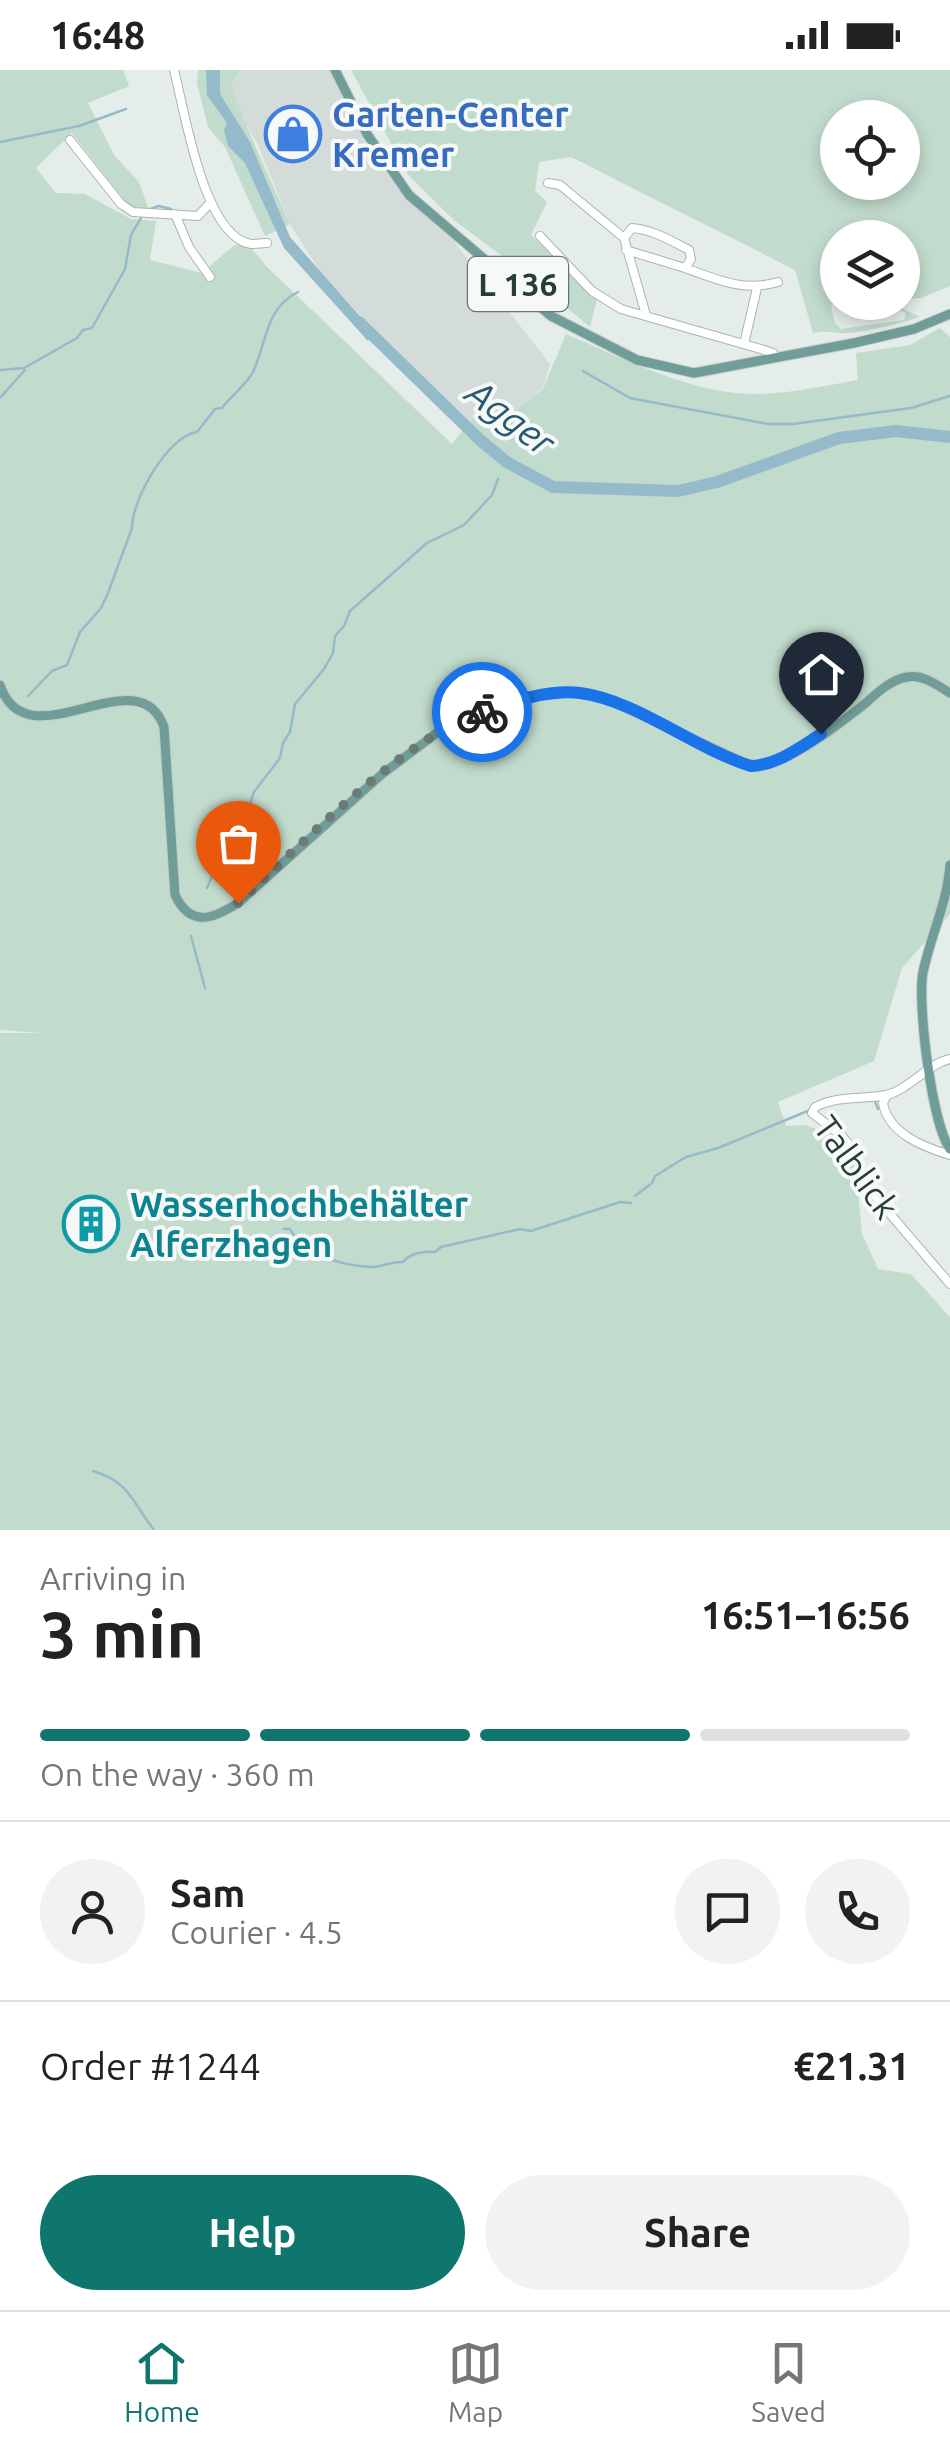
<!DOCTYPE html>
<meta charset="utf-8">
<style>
body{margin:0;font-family:Ubuntu,sans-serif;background:#f2f2f2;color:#222;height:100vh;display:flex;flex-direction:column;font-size:38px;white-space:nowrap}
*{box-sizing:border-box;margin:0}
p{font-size:32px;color:#767676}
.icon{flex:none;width:55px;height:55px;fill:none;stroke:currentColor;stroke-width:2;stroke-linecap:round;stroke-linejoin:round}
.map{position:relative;height:1460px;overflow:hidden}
.drawer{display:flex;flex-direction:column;background:#fff;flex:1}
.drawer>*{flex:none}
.buttons{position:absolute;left:820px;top:30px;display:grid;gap:20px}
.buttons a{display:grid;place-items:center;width:100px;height:100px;border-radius:50%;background:#fff;box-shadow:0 5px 15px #0003;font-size:50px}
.pin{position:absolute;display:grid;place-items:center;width:85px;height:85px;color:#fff;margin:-102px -42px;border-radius:50% 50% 50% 0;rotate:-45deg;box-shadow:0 0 10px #0007}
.pin .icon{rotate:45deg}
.courier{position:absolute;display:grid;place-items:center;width:100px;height:100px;margin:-50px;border:8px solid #1a73e8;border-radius:50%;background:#fff;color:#222;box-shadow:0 2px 12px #0007}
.headline em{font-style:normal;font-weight:700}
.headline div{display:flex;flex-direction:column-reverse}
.headline{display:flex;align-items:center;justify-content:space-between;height:170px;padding:0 40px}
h1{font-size:65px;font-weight:700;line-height:75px}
.bar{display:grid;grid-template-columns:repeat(4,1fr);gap:15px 10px;align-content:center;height:120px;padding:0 40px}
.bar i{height:12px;border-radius:8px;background:#e0e0e0}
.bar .on{background:#0f766e}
.bar p{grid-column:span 4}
.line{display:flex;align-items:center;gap:25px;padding:0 40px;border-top:2px solid #e0e0e0}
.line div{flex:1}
.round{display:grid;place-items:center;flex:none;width:105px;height:105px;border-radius:52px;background:#f2f2f2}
.action{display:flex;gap:20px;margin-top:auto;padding:20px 40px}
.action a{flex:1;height:115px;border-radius:60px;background:#0f766e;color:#fff;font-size:40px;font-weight:700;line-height:115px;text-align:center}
.action a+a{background:#f2f2f2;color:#222}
.status{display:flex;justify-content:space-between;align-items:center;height:70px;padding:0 50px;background:#fff;direction:ltr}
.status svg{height:28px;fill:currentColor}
.tab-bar{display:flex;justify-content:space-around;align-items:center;height:140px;border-top:2px solid #e0e0e0;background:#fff;font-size:28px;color:#767676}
.tab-bar a{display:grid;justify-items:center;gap:5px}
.tab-bar .on{color:#0f766e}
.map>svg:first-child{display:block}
.built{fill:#d4dcda}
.green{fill:#c1dbcc;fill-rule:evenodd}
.water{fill:#95bbca}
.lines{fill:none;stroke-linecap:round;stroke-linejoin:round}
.stream{stroke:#95bbca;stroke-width:2.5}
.river{stroke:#95bbca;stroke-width:12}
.minor-casing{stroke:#a8b5b2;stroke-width:10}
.major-casing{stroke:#c3c9c8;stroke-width:11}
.minor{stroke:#fff;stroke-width:8}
.major{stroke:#709d97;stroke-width:9}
.done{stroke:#6a7b78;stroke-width:10;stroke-dasharray:0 18}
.route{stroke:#1a73e8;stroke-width:12}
.labels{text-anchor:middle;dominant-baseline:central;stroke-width:8;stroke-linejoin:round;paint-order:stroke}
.shield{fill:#f6f9f8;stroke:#657573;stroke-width:2.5}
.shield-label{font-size:32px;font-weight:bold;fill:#273d3a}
.shop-label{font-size:35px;font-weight:bold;fill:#366cbe;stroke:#f6f9f8;text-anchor:start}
.street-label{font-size:35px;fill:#273d3a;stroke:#f6f9f8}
.culture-label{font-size:35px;font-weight:bold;fill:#0d838f;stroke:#f6f9f8;text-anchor:start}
.water-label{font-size:38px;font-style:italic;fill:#285b71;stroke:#f6f9f8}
</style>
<div class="status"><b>16:48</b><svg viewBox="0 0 49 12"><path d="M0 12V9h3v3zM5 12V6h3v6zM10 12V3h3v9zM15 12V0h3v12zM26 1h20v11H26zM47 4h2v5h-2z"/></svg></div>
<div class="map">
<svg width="950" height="1460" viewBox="0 0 950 1460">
<rect width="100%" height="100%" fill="#e5edea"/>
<path class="built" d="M241,0H329L356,53L387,101L412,134L453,170L550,294L543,318L516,340L487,329L469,351L354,239L319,200L290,154L257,73L244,51L231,14Z"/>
<path class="green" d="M0,0H123L129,16L88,33L114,85L139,112L149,140L129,136L72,63L36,98L56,123L85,124L131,149L156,151L150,190L202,203L233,176L246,172L267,197L452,374L487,329L516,340L543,319L566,264C617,286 679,317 735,323C775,327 819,317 858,310L856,283L910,275L940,258L950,267V844L902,898L874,991L778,1032L786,1056L805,1055L839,1068L856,1103L862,1164L878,1199L911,1204L950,1247V1460H0V963H41L0,960Z
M198,0H241L231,14C247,62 270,108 290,154L265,166L225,77L208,57L197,13Z
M351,0H950V216L921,228L903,229L902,168H838L837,228L831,236L835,253L841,259L904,250L906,243L892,237L891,233L920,247C896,254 870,262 845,263C833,263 827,260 813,263L795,200L571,87L539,92L535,121L547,132L531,165L597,229L590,257L525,203L455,151L409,106ZM838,48H902V112H838Z"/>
<path class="water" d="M206,0H220V24L250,72L290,167L373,261L368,271L284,178L245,93L228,76L224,60L227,53L207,25Z"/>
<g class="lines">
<path class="stream" d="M0,72L79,56L126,39
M147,140L159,136L171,139
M0,300L24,298L77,268L83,260L92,258L125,199L131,165L141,148
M583,301L630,328L768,354H793L911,338L950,326
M0,328L25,300
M28,626L52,601L67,595L80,562L101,538L108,523L132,458C132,429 168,366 197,362L215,339L222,338C231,326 247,314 253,302C267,272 265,238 298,222
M207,818L231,763L247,742L254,722L280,688L283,673L290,662L295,634L324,599L333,583L335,566L344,556L350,541L427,473L464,455L492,425L498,409
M191,866L205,918
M874,1029L878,1039
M635,1126L652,1113L655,1106L686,1087L718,1078L810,1040
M284,1159H290C305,1185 342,1196 372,1197C383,1197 391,1191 403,1192C410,1183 424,1181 435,1182L441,1177L520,1159L531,1161L620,1132L631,1133
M93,1401C130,1412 132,1432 154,1460"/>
<path class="river" d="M359,252L480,370L508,393L553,417L678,421L717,412L839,368L896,361L950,367"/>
<g class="minor-casing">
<path id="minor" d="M174,0C184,37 203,167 251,174C257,174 262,173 267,173
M70,70L121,134L133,142L198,146L211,132
M548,113L560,115L624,168L646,245
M175,144L189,177L210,207
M540,166L592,221L621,239L764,280L773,283L775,288
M624,168L632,158C651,159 672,171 689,180L691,189L685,198C718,210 744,222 778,212
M626,180L685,198
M744,274L757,218
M950,989C927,994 909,1020 886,1025C861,1030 839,1025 815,1037L812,1043L842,1066L853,1080L867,1117L950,1214
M887,1025L883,1033C888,1063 923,1077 950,1085"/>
</g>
<g class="major-casing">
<path id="major" d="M335,0L367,64L409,125L551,246L637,290L694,303L854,273L914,259L950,244
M0,615C27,696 138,583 164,657L175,825C191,858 213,849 238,833L381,705L438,662L465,648L496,637L538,626L577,622L605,628L751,696C789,694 831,660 861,637C874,626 889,610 907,607C923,604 937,615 950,623
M950,795C947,833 931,865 923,902C917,934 932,1054 950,1079"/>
</g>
<use href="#minor" class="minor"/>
<use href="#major" class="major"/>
</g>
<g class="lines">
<path class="done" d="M238,833C302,775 402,669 482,642"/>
<path class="route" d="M482,642C511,632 548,619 580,623C636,630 695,679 751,696C777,695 799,678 821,664"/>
</g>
<defs>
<g id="shop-ring" transform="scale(2.875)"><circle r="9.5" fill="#f6f9f8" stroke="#3f7fe0" stroke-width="1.5"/><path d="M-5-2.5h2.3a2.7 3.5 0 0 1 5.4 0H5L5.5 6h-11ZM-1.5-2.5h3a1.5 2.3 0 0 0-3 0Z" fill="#3f7fe0"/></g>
<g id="building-ring" transform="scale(2.875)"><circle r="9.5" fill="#f6f9f8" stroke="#0f9aa8" stroke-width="1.5"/><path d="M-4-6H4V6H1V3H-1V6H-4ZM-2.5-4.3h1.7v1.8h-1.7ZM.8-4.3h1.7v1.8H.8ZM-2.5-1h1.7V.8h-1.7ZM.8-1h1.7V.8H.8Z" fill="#0f9aa8"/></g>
</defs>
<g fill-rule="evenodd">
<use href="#shop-ring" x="293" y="64"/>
<use href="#building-ring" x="91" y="1154"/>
</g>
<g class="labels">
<rect class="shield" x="468" y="187" width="100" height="54" rx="8"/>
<g class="shield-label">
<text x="518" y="214">L 136</text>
</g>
<g class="shop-label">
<text x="332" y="44">Garten-Center<tspan x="332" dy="40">Kremer</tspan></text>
</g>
<g class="street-label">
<text transform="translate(857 1097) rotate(54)">Talblick</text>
</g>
<g class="culture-label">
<text x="130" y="1134">Wasserhochbehälter<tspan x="130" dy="40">Alferzhagen</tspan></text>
</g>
<g class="water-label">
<text transform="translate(511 347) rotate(37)">Agger</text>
</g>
</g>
</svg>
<div class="buttons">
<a><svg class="icon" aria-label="locate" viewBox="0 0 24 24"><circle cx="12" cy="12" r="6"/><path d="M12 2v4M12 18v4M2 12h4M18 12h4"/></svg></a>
<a><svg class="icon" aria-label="layers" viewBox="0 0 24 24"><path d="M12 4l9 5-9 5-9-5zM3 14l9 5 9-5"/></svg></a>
</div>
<div class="pin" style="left:238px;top:833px;background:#ea580c"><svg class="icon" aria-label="bag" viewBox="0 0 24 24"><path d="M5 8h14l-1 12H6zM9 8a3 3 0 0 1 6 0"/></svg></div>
<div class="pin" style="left:821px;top:664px;background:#1f2937"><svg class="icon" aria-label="home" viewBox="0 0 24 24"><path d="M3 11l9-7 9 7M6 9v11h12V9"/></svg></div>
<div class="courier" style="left:482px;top:642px"><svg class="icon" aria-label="bike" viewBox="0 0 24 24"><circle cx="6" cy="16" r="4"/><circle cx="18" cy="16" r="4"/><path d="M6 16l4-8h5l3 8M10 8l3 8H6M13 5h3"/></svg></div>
</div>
<section class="drawer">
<div class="headline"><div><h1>3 min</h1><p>Arriving in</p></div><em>16:51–16:56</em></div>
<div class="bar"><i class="on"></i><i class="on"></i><i class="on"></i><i></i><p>On the way · 360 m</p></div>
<div class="line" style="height:180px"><a class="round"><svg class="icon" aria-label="person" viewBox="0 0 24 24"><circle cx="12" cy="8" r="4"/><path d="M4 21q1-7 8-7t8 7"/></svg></a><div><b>Sam</b><p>Courier · 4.5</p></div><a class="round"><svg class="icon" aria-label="chat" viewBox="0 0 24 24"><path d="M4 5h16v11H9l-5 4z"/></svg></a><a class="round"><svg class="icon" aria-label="phone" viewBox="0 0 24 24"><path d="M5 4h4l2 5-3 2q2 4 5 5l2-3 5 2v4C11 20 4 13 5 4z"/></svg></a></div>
<div class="line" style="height:130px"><div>Order #1244</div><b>€21.31</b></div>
<div class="action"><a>Help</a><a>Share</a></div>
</section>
<nav class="tab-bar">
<a class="on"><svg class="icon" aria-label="home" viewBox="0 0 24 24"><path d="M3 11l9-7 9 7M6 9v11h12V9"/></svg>Home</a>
<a><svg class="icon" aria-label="map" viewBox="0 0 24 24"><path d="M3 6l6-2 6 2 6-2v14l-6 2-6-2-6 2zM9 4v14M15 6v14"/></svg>Map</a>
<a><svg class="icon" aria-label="saved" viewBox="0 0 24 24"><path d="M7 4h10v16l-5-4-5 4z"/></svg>Saved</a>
</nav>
